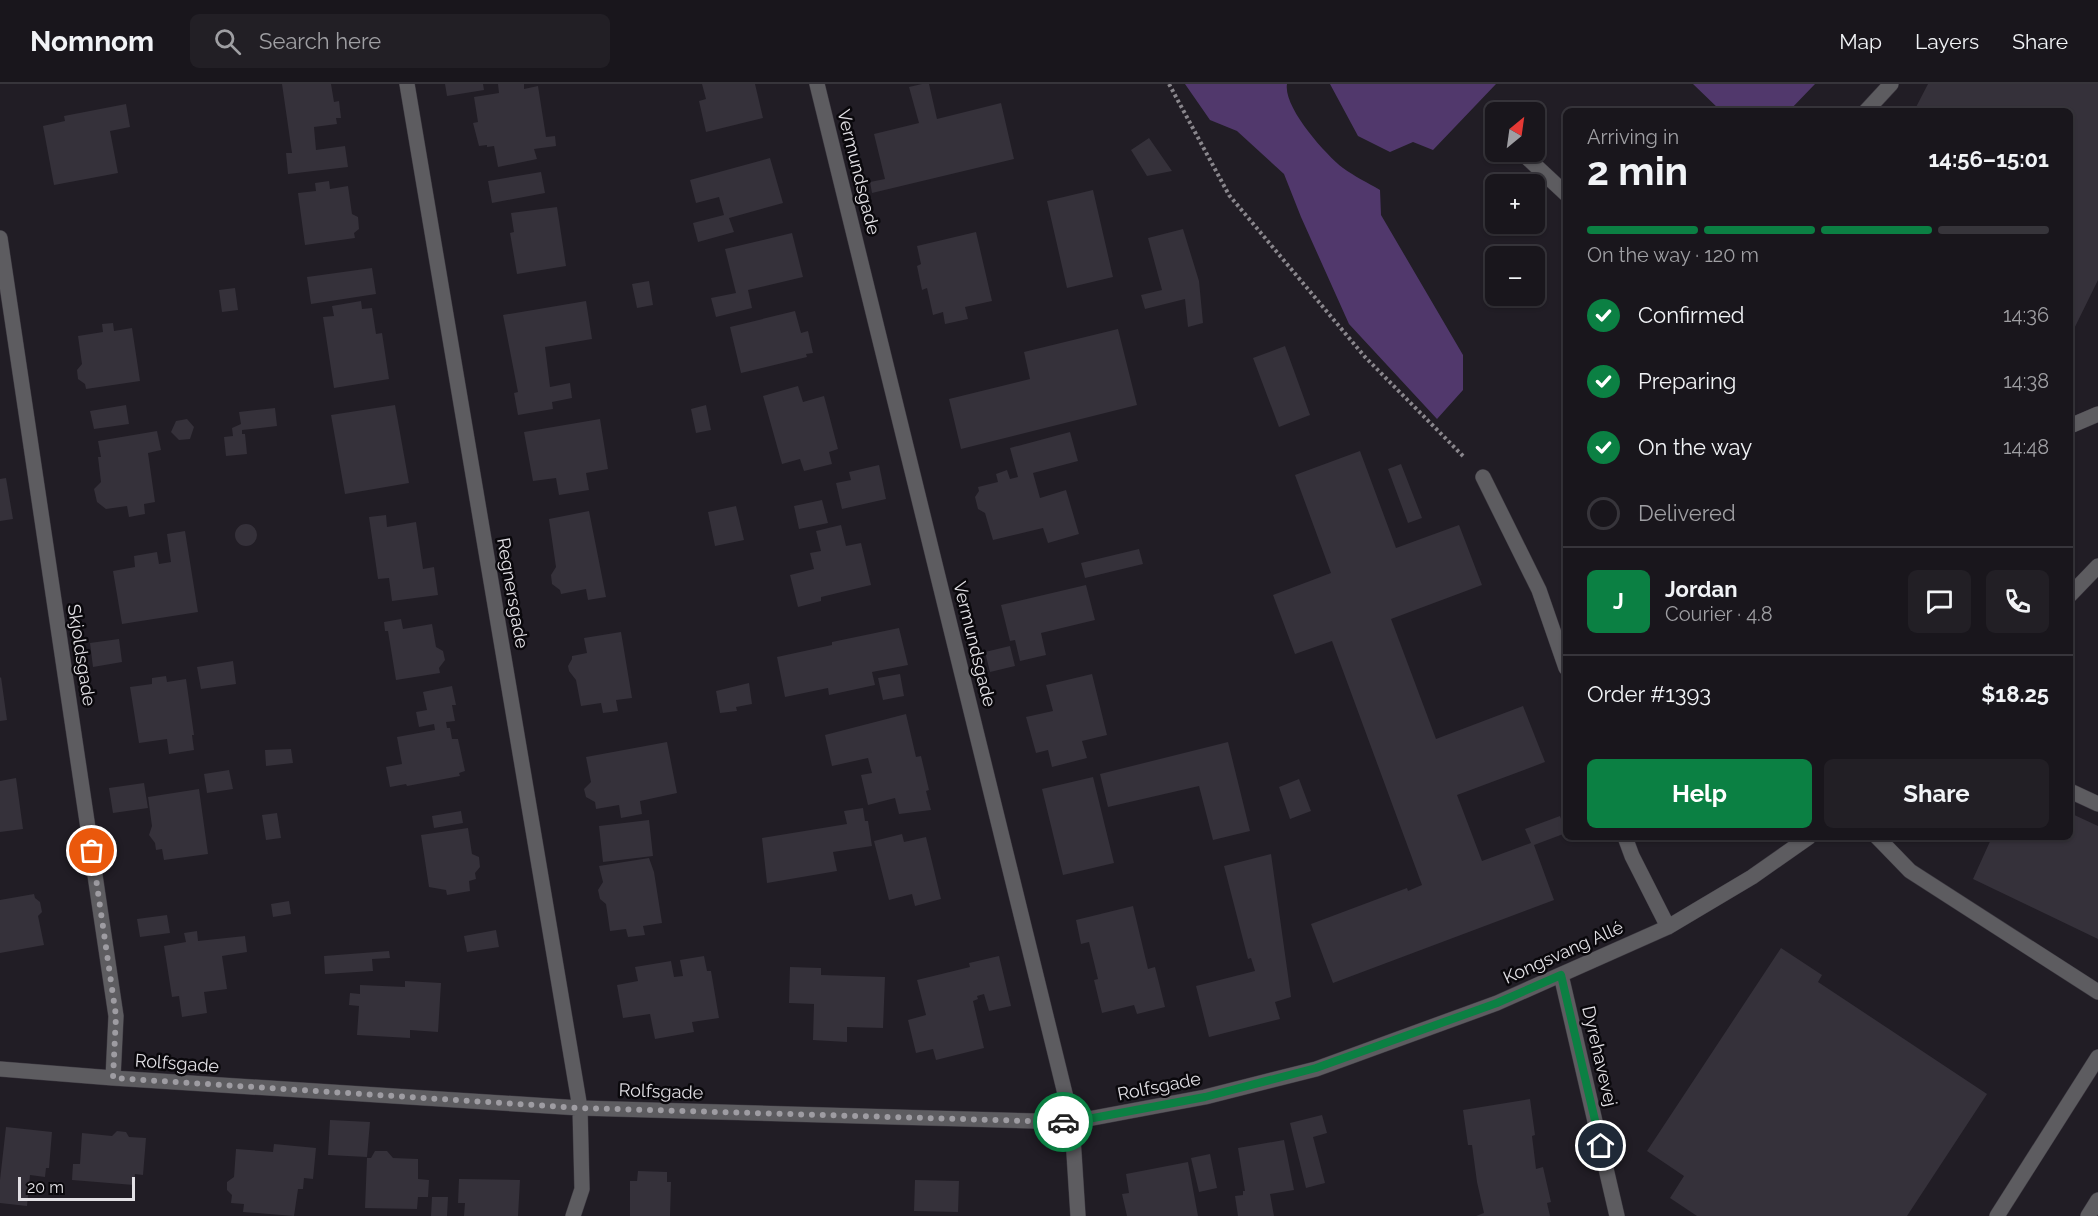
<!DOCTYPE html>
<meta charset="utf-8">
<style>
body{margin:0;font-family:Raleway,sans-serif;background:#221f25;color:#f1f3f6;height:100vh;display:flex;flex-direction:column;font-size:22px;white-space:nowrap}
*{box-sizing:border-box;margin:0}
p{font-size:20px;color:#9f9fa3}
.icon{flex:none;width:33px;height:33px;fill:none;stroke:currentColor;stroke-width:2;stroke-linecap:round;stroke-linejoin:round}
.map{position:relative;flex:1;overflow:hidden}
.sheet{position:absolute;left:1563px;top:24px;width:510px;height:732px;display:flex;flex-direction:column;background:#19161c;border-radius:9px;box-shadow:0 2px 4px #0004,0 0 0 2px #37353b}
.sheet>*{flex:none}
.needle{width:39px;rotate:29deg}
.tools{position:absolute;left:1485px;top:18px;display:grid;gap:12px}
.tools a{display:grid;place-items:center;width:60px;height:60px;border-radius:9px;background:#19161c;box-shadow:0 2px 4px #0004,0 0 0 2px #37353b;font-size:30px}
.scale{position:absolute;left:18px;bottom:15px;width:117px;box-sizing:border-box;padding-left:6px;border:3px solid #e2e0e5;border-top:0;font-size:16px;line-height:21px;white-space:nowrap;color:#e2e0e5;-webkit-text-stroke:4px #0a080c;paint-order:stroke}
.pin{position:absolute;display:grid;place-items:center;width:51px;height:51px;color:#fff;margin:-26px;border:3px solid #fff;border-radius:50%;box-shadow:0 2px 6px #0007}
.courier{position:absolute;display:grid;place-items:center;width:60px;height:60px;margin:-30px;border:4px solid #0b8043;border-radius:50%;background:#fff;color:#222;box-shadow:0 2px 8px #0007}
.head em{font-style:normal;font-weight:700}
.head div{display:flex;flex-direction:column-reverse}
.head{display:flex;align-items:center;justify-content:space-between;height:102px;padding:0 24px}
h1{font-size:39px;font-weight:700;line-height:45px}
.bar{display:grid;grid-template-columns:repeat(4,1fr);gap:9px 6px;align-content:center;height:72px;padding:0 24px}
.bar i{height:8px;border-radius:4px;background:#37353b}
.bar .current{background:#0b8043}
.bar p{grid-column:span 4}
.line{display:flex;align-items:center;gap:15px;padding:0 24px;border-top:2px solid #37353b}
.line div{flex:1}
.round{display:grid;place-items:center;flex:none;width:63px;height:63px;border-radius:9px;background:#221f25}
ol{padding:0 24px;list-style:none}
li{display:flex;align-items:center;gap:18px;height:66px}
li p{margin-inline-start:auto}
li .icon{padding:6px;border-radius:50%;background:#0b8043;color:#fff;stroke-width:4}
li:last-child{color:#9f9fa3}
li i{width:33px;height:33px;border:3px solid #37353b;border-radius:50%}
.cta{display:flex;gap:12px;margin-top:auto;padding:12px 24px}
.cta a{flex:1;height:69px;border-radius:9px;background:#0b8043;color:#fff;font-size:24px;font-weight:700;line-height:69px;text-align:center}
.cta a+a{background:#221f25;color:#f1f3f6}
header{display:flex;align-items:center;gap:36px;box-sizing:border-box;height:84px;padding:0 30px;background:#19161c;border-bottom:2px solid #37353b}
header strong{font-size:28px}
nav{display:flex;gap:33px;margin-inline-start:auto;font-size:21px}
.search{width:420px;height:54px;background:#221f25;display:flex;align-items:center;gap:15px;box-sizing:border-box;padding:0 21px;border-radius:9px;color:#9f9fa3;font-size:22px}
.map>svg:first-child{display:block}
.green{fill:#51386c}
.building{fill:#35313a}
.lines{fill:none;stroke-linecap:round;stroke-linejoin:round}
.minor-casing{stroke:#3c3840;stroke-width:16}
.path{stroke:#8a878d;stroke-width:4;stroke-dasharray:3 3;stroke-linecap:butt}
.minor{stroke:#5d5c60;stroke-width:15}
.done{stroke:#9e9ca2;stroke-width:6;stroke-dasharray:0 10.8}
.route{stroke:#0b8043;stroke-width:8}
.labels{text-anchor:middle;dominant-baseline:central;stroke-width:5;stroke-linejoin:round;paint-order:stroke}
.street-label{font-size:18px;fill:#e2e0e5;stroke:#0a080c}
</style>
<header>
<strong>Nomnom</strong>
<div class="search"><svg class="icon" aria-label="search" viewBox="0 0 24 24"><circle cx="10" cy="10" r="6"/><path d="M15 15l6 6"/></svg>Search here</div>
<nav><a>Map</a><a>Layers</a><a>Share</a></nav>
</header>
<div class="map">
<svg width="2098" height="1132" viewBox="0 0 2098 1132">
<rect width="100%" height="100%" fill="#211d25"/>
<path class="green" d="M1185,0H1287C1283,23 1325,70 1343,84C1354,92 1368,99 1380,106L1381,131L1463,271V306L1437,335L1349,240L1301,133L1284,90L1237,47L1210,36Z
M1330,0H1496L1433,66L1413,58L1390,68L1358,52Z
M1693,0H1815L1789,27H1721Z"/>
<path class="building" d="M282,0H331L334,18L339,17L341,34H336L337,40L314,43L316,66L345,62L348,83L288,90L286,69H292Z
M445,0H483L484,6L447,12Z
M498,0H524V5L538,2L546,53L555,52L556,62L534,65L537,75L498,83L494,62L487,63V61L479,62L473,39L478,38L474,13L499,9Z
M702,0H755L763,34L706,48L699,17L706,15Z
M922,0H929L937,35L1001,19L1014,75L872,109L870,98L885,95L874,50L919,39L909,3Z
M1928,0H2098V196L2070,253V27H1914Z
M126,20L130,43L110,47L118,89L54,101L43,42L65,37L64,32Z
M1149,54L1172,87L1147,92L1131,66Z
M770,74L783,119L729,134L734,148L698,158L693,139L724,131L719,113L696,119L690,96Z
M541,88L545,109L492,119L488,97Z
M329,97L330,105L348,102L352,130L358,133L359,145L354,149L355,154L305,161L298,109L316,107L315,99Z
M1093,106L1113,193L1067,204L1047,117Z
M557,123L566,182L517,190L510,149L514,148L511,129Z
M1183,145L1199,197L1203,239L1188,243L1185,215L1145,225L1141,211L1162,206L1148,154Z
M976,148L992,217L965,223L968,235L945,240L943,228L933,231L927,204L922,206L917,182L921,180L917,162Z
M792,149L803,193L748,206L752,224L716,233L711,214L736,209L725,165Z
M372,184L376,210L311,220L307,193Z
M649,197L653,221L637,224L632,200Z
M235,204L238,226L222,228L219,206Z
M361,217L362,225L372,224L376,250L382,249L389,295L334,304L323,233L334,232L332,222Z
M586,217L592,255L545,263L550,303L570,299L572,314L552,318L553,325L518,331L514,309L518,308L503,231Z
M795,227L801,249L808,247L813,269L806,270L807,273L741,289L730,243Z
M113,239L114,247L132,244L140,297L86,305L85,300L78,295L77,286L82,280L78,252L103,248L102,240Z
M1118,245L1137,321L961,365L949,315L1030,295L1024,268Z
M1285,262L1310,331L1279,343L1253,274Z
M798,302L803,318L824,312L838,365L829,368L832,380L804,387L800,375L782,380L763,312Z
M126,321L129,340L94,345L90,327Z
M395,321L409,399L345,410L331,331Z
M706,321L711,346L696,349L691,325Z
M275,324L277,342L242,346V350H245L247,370L226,372L224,353L233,352L232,344L241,340L239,328Z
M187,335L194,343L190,355L179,356L171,348L176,337Z
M600,335L608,385L586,389L589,406L559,411L556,394L533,397L524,348Z
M157,347L161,366L148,369L155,418L144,420L145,430L129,433L127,422L106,425L97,418L94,405L101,398L98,373H101L98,357Z
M1070,348L1078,377L1033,389L1040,414L1066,406L1079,450L1048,459L1043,444L993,456L985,429L978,425L975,413L979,407L978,403L998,398L996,390L1007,386L1010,395L1018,393L1010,364Z
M1360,367L1396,464L1459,441L1482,501L1391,535L1436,655L1523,622L1545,678L1457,711L1482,777L1531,759L1525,745L1560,732L1566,749L1534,761L1554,816L1333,899L1311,840L1407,804L1408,807L1422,801L1332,557L1295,570L1273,511L1331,489L1295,391Z
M1401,380L1422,434L1408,439L1388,385Z
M879,381L886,415L842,425L836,399L851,396L849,388Z
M6,394L13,435L0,437V395Z
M822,416L828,439L799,445L794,422Z
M736,422L744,456L715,462L708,428Z
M589,427L606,513L588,516L586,505L561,510L560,506L552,500L551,491L556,483L549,435Z
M386,431L387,443L416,438L423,485L434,483L438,511L392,517L389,494L378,495L369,433Z
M235 451a11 11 0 1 1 22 0a11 11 0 1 1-22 0Z
M841,441L846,462L861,459L871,501L821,513V517L798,523L790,491L814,485L810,469L821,467L816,447Z
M185,447L198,528L122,540L113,487L135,483L134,472L157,468L159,480L171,478L167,450Z
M1139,465L1143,480L1085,494L1081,479Z
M1086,501L1095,536L1041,549L1046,571L1020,577L1015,556L1010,557L1001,521Z
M401,535L403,545L432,540L436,563L443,567L445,576L439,584L440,589L396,596L388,547H385L384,538Z
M899,544L908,581L872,588L875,601L829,611L828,604L785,613L777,573L832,561V558Z
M621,548L632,614L616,616L618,627L603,629L601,619L581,622L576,596L569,587L568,582L572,575V572L587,569L584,554Z
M119,555L122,578L93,583L90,559Z
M1010,562L1015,582L990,588L985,568Z
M233,577L236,600L201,605L197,583Z
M900,590L904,612L883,616L878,594Z
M1092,590L1107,651L1082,657L1087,674L1052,683L1048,666L1036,669L1026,633L1053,627L1046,601Z
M166,592L167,598L186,595L194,651H192L194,666L169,670L167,655L139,659L130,603L152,600V594Z
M1,593L7,636L0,637V594Z
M749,599L752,620L736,623L737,627L720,629L716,607Z
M452,602L456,621H452L455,637L446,638L447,644H450L452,655H458L465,687L459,689L460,692L407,702L406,700L390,703L386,683L402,680L397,653L435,646L434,640L419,643L416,628L427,626L423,608Z
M906,630L916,673L921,672L929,706L926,707L931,726L899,730L895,714L868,721L861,691L872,689L868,674L832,682L825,651Z
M667,658L677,709L640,717L642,730L621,734L619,721L596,725L595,718L586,713L584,705L591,698L586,673Z
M1228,658L1250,747L1213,756L1199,702L1108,723L1100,690Z
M291,665L293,679L266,682L265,666Z
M229,686L233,705L207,709L204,690Z
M1093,693L1114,779L1063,791L1042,705Z
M16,694L23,745L0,748V697Z
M1299,695L1311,727L1290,735L1279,703Z
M144,699L148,724L113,729L109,704Z
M199,705L208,770L164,776L162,765L156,766L155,759L149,751L152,742L148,713Z
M863,724L865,737H868L872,762L833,768L837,787L767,799L762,754L847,740L844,727Z
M461,727L463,739L434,744L432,732Z
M277,729L281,754L266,756L262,731Z
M2070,729L2098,742V855L1973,795L1992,753H2070Z
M649,736L653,772L603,778L599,742Z
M468,744L472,770L479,773L480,783L475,789L476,795L469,797L470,807L447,811L446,806L429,803L421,751Z
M902,750L904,758L926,753L941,815L915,822L912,810L889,816L874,757Z
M1271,770L1291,913L1275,918L1280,935L1209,953L1196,902L1255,887L1251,874L1248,875L1224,782Z
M649,774L654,788L662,839L643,842L645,851L628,853L626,845L610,847L606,820L600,815L598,806L603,798L599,782Z
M34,810L35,814L40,818L42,828L38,832L44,861L0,869V816Z
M289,817L291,830L273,833L271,820Z
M1133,822L1148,885L1155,883L1165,923L1137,930L1134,921L1102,929L1094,896L1098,895L1089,858L1081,860L1076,836Z
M167,831L170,849L140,853L137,835Z
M496,846L499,863L467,868L464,852Z
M197,847L198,857L245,852L247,868L222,872L227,905L204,908L207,929L182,933L179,912L172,913L164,862L186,858L184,849Z
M1781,864L1822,891L1818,898L1987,1010L1907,1132H1697L1670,1114L1684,1092L1647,1067Z
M389,867L390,874L372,875L373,887L325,890L324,872Z
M704,872L707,887H711L719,934L692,938L694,948L655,955L650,930L623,934L617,901L638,897L635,883L671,877L674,893L683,892L680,876Z
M999,872L1011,922L989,927L984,910L977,912L978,915L973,917L984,964L936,976L933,965L916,969L908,936L926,931L917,896L970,883L969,879Z
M790,883L821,884V891L885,893L883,944L847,943V958L813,956L814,920L789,919Z
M405,897L441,899L438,948L410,946V954L357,951L359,922L349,921L350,909L360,910V901L405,903Z
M1530,1015L1535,1051L1532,1052L1536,1085L1543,1083L1551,1118L1547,1119L1550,1132H1476L1484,1129L1477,1098L1472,1061H1468L1463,1026Z
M1322,1031L1327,1049L1313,1053L1325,1099L1306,1104L1290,1039Z
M330,1036L370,1038L367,1073L328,1071Z
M6,1043L52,1048L49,1084H46L45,1093L30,1091L27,1122L0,1119V1096Z
M117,1047L126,1048L129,1053L146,1054L143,1091L135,1090L134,1101L72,1096L73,1080H80L82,1049L112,1052Z
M1284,1056L1294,1106L1270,1110L1274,1132H1238L1235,1112L1243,1111V1107H1245L1238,1064Z
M274,1060L316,1064L313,1095L304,1094L303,1105H298L294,1132L243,1128L244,1120L231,1119L232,1111L227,1106V1098L234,1093L236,1065L273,1068Z
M375,1067H387L393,1074L418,1075V1095L429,1096L428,1113H418L417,1125L365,1124L367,1074H371Z
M1210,1070L1217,1104L1199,1108L1191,1074Z
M1188,1078L1198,1132H1127L1122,1110L1129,1109L1126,1090Z
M638,1087L667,1088V1098H671L670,1132H630V1097H637Z
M459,1095L520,1096L518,1132H464L465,1119H458Z
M915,1096L959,1097L958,1128L914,1127Z
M432,1113H448L447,1132H431Z"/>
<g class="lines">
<g class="minor-casing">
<path id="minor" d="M407,0L580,1024L582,1105L573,1132
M817,0L1072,1038L1078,1132
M1866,27L1891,0
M1521,68L1566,110
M0,154L116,932L113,994
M2070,342L2098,330
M1483,393L1539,506L1566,584
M2070,511L2098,482
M2070,707L2098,720
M1625,753L1632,772L1668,843
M1877,753L1910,787L2098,908
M1561,891L1617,1132
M0,985L113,994L580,1024L1072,1038L1205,1013L1316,985L1497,919L1668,843L1752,793L1809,753
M1997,1132L2098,973
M2088,1132L2098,1116"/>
</g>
<path class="path" d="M1169,0L1229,111L1365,273L1464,373"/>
<use href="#minor" class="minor"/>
</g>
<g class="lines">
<path class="done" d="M92,767L116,932L113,994L580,1024L1063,1038"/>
<path class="route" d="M1063,1038H1072L1205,1013L1316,984L1497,919L1561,891L1601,1062"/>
</g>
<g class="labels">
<g class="street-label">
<text transform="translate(859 88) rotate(76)">Vermundsgade</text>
<text transform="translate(513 509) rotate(80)">Regnersgade</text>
<text transform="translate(975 560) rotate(76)">Vermundsgade</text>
<text transform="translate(82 571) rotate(81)">Skjoldsgade</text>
<text transform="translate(1563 868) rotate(-24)">Kongsvang Allé</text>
<text transform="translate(1600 972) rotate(77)">Dyrehavevej</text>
<text transform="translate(177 979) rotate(4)">Rolfsgade</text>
<text transform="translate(1159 1002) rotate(-11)">Rolfsgade</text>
<text transform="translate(661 1007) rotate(2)">Rolfsgade</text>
</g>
</g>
</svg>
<div class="tools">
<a><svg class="needle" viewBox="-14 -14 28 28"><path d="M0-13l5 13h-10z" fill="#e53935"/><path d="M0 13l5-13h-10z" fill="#9f9fa3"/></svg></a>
<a>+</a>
<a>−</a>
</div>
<div class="scale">20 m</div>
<div class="pin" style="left:92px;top:767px;background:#ea580c"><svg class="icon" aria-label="bag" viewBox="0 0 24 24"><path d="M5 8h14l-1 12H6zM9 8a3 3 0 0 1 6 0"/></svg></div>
<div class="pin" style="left:1601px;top:1062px;background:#1f2937"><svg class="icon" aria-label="home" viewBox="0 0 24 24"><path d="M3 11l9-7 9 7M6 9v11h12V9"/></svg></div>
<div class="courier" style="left:1063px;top:1038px"><svg class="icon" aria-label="car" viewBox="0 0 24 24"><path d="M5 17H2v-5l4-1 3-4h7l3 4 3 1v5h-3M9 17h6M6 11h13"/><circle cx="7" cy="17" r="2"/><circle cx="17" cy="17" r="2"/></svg></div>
<section class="sheet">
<div class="head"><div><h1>2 min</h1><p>Arriving in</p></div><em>14:56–15:01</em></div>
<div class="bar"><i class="current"></i><i class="current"></i><i class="current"></i><i></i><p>On the way · 120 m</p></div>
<ol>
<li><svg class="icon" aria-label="check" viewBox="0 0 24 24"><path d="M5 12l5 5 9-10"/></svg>Confirmed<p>14:36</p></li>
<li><svg class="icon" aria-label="check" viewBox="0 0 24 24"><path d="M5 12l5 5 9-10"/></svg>Preparing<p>14:38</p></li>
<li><svg class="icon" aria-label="check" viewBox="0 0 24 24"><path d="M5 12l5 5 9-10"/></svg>On the way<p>14:48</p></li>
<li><i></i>Delivered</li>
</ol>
<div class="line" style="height:108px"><b class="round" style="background:#0b8043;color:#fff">J</b><div><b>Jordan</b><p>Courier · 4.8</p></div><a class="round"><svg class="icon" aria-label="chat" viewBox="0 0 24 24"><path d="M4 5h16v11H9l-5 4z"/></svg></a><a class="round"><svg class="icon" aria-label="phone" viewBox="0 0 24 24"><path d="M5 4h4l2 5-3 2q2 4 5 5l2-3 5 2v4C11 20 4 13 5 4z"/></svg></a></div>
<div class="line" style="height:78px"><div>Order #1393</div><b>$18.25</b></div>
<div class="cta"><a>Help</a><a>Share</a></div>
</section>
</div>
